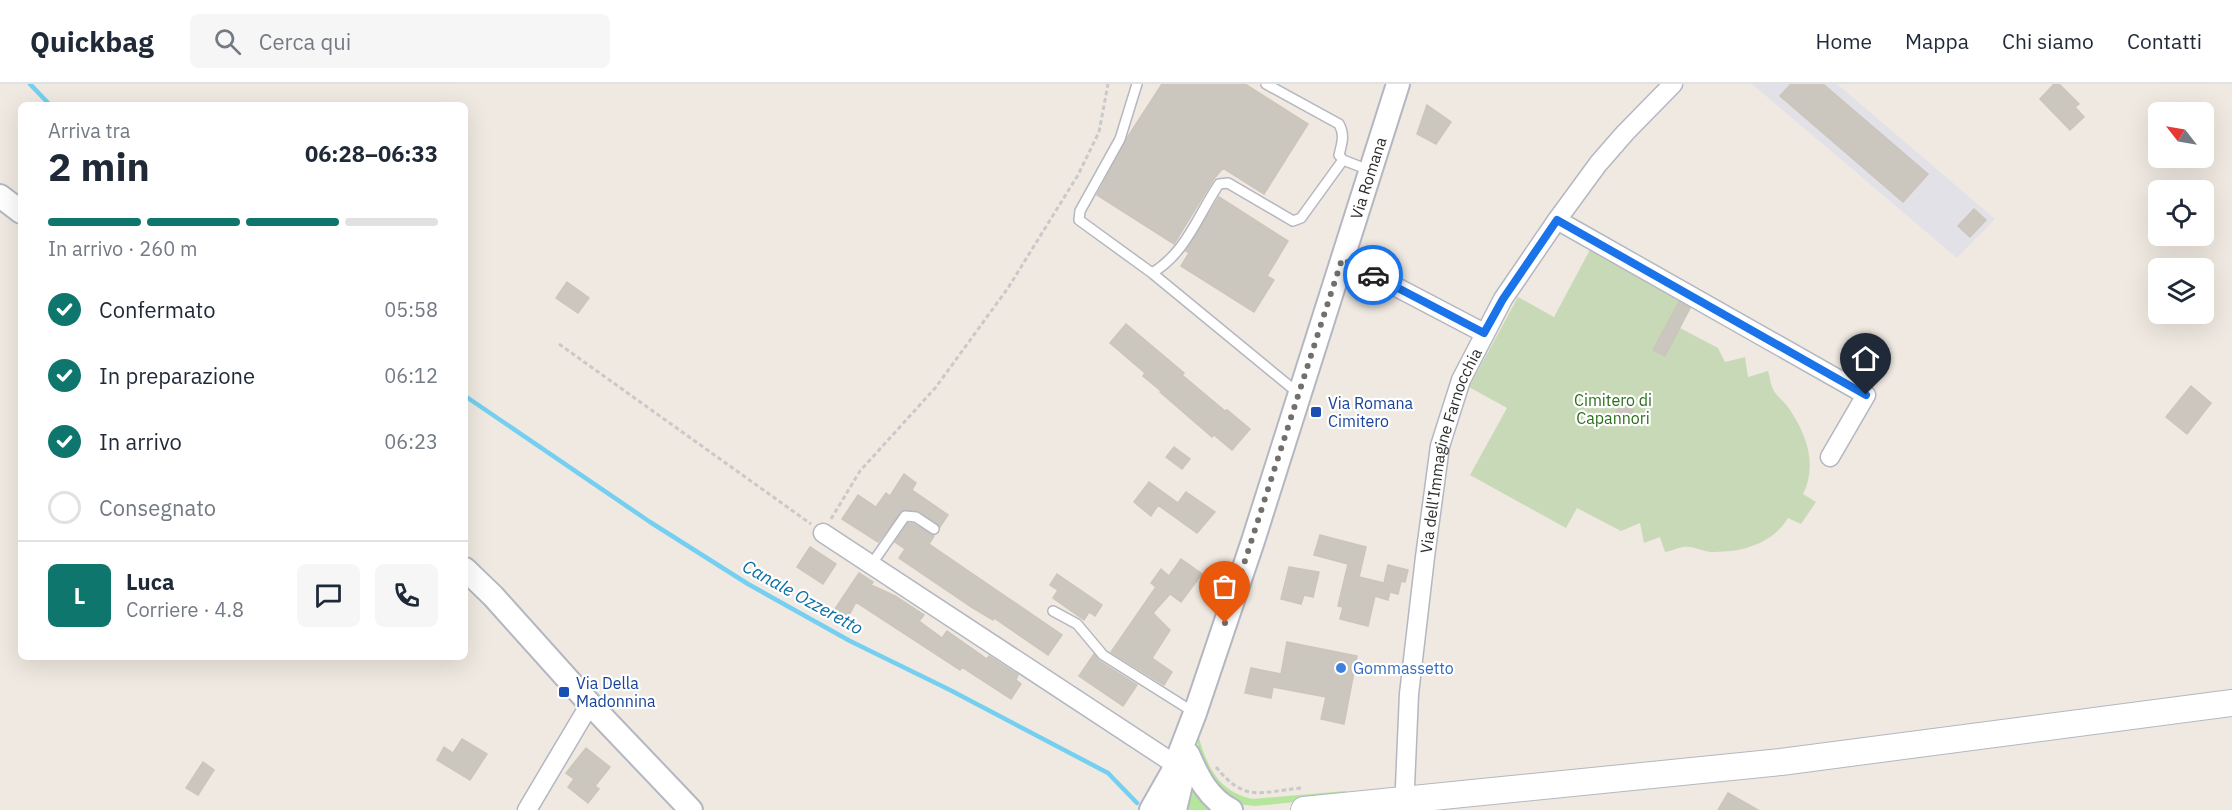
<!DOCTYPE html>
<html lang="it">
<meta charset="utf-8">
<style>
body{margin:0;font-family:"IBM Plex Sans",sans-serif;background:#f6f6f7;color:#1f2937;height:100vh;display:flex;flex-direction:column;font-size:22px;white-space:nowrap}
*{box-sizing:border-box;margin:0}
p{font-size:20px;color:#747a83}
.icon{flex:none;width:33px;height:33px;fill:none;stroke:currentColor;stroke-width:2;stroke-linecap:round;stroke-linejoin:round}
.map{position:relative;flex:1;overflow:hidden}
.details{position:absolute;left:18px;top:18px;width:450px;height:558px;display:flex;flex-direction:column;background:#fff;border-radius:9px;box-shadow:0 6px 24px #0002}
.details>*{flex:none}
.needle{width:39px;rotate:301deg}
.buttons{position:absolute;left:2148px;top:18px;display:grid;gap:12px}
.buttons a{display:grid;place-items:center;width:66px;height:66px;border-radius:9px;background:#fff;box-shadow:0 6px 24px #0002;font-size:30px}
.pin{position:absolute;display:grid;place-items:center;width:51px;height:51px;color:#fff;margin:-62px -26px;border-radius:50% 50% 50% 0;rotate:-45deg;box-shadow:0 0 6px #0007}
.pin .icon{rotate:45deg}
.courier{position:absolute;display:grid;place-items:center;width:60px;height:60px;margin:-30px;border:4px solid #1a73e8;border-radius:50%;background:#fff;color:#222;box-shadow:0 2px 8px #0007}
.overview em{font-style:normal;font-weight:800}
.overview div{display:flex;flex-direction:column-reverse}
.overview{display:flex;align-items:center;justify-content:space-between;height:102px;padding:0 30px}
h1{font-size:39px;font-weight:800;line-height:45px}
.bar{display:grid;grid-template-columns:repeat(4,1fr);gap:9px 6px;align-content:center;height:72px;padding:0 30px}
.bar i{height:8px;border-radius:4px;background:#e0e1e3}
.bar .active{background:#0f766e}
.bar p{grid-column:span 4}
.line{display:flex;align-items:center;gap:15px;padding:0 30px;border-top:2px solid #e0e1e3}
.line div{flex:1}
.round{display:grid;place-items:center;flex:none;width:63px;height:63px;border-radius:9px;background:#f6f6f7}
ol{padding:0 30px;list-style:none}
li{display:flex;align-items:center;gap:18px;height:66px}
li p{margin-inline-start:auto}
li .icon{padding:6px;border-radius:50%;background:#0f766e;color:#fff;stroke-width:4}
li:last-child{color:#747a83}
li i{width:33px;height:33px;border:3px solid #e0e1e3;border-radius:50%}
header{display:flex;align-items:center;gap:36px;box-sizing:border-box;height:84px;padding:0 30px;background:#fff;border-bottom:2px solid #e0e1e3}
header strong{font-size:28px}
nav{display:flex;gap:33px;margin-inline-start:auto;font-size:21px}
.search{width:420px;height:54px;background:#f6f6f7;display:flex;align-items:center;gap:15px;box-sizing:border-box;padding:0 21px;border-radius:9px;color:#747a83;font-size:22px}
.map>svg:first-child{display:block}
.industrial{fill:#e3e1e8}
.green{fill:#b6e59e}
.cemetery{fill:#c8d9b8}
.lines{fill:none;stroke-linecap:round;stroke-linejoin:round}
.stream{stroke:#75cff0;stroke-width:4.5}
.building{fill:#cbc7bf;stroke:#cbc5ba;stroke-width:1.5}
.service-casing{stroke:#b4b7c1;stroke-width:12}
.minor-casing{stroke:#b4b7c1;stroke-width:21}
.tertiary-casing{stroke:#b4b7c1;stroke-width:26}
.secondary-casing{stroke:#b4b7c1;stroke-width:28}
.path{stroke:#c9c9c9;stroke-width:3;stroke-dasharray:4.5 3;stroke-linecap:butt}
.service{stroke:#fff;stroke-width:9}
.minor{stroke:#fff;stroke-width:18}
.tertiary{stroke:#fff;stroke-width:22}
.secondary{stroke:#fff;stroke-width:26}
.done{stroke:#726f6d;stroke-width:6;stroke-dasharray:0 10.8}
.route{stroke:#1a73e8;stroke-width:8}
.transit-dot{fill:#1a4fb4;stroke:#fff;stroke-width:2}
.shop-dot{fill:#3f7fe0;stroke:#fff;stroke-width:2}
.labels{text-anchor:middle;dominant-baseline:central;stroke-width:4.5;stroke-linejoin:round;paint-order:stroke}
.street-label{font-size:16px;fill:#2e2e2e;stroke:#fff}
.park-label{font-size:16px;fill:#2c6e1b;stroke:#fff}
.transit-label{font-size:16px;fill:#164399;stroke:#fff;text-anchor:start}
.shop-label{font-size:16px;fill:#366cbe;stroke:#fff;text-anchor:start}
.water-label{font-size:18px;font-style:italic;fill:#0d6fa3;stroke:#fff}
</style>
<header>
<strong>Quickbag</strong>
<div class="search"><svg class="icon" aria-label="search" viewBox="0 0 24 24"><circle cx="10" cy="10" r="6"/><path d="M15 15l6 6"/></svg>Cerca qui</div>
<nav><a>Home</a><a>Mappa</a><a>Chi siamo</a><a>Contatti</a></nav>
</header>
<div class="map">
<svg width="2232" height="726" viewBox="0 0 2232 726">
<rect width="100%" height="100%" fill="#efe9e1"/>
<path class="industrial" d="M1752,0H1837L1995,135L1957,174Z"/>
<path class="green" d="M1198,651C1207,682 1218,708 1253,715L1345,707L1350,710L1351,713L1255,722L1238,720L1217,706L1198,667Z
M1191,693L1216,726H1182Z"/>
<path class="cemetery" d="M1592,162L1693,218L1680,244L1718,264L1725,278L1745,273L1748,293L1768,287C1770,292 1770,299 1773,305C1775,311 1784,317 1788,323C1806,349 1818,380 1803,410L1816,418L1801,440L1788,434C1773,459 1744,468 1715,468C1705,469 1693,461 1683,463C1677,464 1671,467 1665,468L1660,453L1644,459L1640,439L1621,447L1577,424L1566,444L1470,391L1507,324L1469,303L1518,213L1554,233Z"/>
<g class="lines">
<path class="stream" d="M30,0L50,21
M465,312L650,438L748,500L850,557L950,606L1108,689L1137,719"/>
</g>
<path class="building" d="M1162,0H1245L1308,40L1264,110L1223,84L1213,96L1174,160L1097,111L1127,54Z
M1791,0H1823L1928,90L1903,118L1780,12Z
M2054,0H2059L2079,20L2075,23L2084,33L2070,46L2040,15Z
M1427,21L1451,38L1436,60L1417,50Z
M1219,113L1288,157L1267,192L1274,196L1254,228L1181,182L1189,169L1186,167Z
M1974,125L1986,136L1970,153L1958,142Z
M567,198L589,214L578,229L556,214Z
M1679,218L1690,224L1665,272L1653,266Z
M1126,240L1184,289L1182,291L1225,327L1227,326L1250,345L1232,366L1214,351L1212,353L1160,308L1161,307L1143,292L1145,289L1110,259Z
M2191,302L2211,319L2187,350L2166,333Z
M1620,320L1633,326L1627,337L1615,330Z
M1174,363L1190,375L1182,385L1166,373Z
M904,390L916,399L912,406L948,431L940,443L919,427L903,426L878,458L842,435L858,411L876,423L886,409L890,412Z
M1149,398L1178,419L1186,408L1215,428L1197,449L1158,421L1151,432L1134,418Z
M908,439L914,440L934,452L929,460L1062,551L1048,571L994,534L993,536L973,524L899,474L905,465L895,458Z
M1320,451L1366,463L1359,493L1384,499L1388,481L1408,486L1405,498L1401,497L1398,510L1390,508L1388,516L1375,512L1368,542L1340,535L1343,523L1338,522L1348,480L1314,471Z
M810,463L836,480L823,500L797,483Z
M1181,475L1202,490L1181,518L1170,510L1153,529L1170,546L1152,574L1172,588L1164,601L1111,568L1156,503L1151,499L1161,485L1169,492Z
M1289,483L1319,488L1313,513L1304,511L1301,520L1281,515Z
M859,489L873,498L871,501L895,512L924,531L919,537L942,554L947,547L987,575L989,572L1018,591L1016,596L1021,600L1011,615L962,583L960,586L856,518L846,537L831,531Z
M1057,490L1102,521L1095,532L1089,528L1084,536L1053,514L1058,506L1050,501Z
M1287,558L1357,572L1344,640L1321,635L1326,613L1273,603L1271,614L1245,609L1251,584L1281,590Z
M1094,570L1099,577L1137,601L1123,622L1079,592Z
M462,655L487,670L470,696L437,676L444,663L453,669Z
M586,664L610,683L595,702L599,705L588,719L568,703L574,695L566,689Z
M203,678L214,686L198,711L186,704Z
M1728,709L1758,726H1718Z"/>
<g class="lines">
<g class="service-casing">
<path id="service" d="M1137,0L1120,55L1080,127L1079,136L1152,189L1298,309
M1266,0L1339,40C1345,51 1342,59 1339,71L1343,76L1369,86
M1152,189C1186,169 1198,131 1219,100L1228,99L1293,137L1301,134L1343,76
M871,481L905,432L916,433L934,445
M1053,527L1077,540L1103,571L1195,629"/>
</g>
<g class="minor-casing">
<g id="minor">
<path d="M1557,136L1866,311L1830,373"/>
<path d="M1343,175L1484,249"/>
<path d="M823,449L1176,681"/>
<path d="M527,726L590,620"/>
<path id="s1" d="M1404,726L1409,610L1425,473L1440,362L1461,296L1503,215L1557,136L1598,80L1625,49L1673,0"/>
</g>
</g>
<g class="tertiary-casing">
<g id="tertiary">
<path d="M0,112L21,128"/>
<path d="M465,485L493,512L590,620L691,726"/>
<path d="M1188,670C1198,693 1208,714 1231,726"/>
<path id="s2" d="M1151,726L1172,689L1195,629L1253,457L1398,0"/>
<path d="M1175,726L1186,679"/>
</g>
</g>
<g class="secondary-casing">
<path id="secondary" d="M1304,726L1781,678L2232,619"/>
</g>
<path class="path" d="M559,260L811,440
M831,435L860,387L936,303L1008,204L1078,91L1099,48L1108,0
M1216,683C1245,719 1260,708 1301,704"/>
<use href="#service" class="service"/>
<use href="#minor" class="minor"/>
<use href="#tertiary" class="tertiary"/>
<use href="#secondary" class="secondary"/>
</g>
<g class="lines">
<path class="done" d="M1225,539L1342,175L1373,191"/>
<path class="route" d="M1373,191L1484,249L1503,215L1557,136L1866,311"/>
</g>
<g class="transit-dot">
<rect x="1310" y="322" width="12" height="12" rx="3"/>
<rect x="558" y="602" width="12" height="12" rx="3"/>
</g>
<circle class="shop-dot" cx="1341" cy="584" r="6"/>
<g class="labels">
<g class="street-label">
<text stroke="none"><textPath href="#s2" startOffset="669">Via Romana</textPath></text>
<text stroke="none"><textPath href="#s1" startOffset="364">Via dell'Immagine Farnocchia</textPath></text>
</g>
<g class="park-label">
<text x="1613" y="316">Cimitero di<tspan x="1613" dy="18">Capannori</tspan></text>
</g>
<g class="transit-label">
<text x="1328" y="319">Via Romana<tspan x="1328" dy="18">Cimitero</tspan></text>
<text x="576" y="599">Via Della<tspan x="576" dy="18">Madonnina</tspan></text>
</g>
<g class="shop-label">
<text x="1353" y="584">Gommassetto</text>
</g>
<g class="water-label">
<text transform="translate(803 513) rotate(29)">Canale Ozzeretto</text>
</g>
</g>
</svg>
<div class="buttons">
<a><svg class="needle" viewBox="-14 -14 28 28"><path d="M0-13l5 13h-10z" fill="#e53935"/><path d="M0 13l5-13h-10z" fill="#747a83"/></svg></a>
<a><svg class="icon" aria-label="locate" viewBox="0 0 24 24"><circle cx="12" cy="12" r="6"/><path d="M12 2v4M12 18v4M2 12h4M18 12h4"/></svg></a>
<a><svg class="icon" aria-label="layers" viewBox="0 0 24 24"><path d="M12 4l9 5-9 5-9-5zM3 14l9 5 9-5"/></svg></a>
</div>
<div class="pin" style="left:1225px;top:539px;background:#ea580c"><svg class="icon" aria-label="bag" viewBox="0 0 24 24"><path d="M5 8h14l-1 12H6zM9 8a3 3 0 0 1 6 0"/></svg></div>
<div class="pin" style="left:1866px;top:311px;background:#1f2937"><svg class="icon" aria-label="home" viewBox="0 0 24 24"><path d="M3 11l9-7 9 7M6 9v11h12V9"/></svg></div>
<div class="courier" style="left:1373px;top:191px"><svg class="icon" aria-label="car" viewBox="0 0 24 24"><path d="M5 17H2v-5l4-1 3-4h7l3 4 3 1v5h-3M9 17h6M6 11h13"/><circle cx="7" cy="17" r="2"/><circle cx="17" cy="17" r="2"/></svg></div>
<section class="details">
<div class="overview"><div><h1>2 min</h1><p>Arriva tra</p></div><em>06:28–06:33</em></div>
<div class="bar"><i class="active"></i><i class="active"></i><i class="active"></i><i></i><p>In arrivo · 260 m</p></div>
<ol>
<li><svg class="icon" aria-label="check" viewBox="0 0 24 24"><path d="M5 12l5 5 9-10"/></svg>Confermato<p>05:58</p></li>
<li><svg class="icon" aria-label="check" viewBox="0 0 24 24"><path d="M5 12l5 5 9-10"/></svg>In preparazione<p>06:12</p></li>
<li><svg class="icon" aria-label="check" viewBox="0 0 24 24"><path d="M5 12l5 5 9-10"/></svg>In arrivo<p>06:23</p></li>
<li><i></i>Consegnato</li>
</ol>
<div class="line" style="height:108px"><b class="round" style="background:#0f766e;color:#fff">L</b><div><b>Luca</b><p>Corriere · 4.8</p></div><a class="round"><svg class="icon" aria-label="chat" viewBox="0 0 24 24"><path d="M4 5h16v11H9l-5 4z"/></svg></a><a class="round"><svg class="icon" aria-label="phone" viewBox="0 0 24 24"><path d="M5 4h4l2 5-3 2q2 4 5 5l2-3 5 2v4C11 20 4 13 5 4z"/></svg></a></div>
</section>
</div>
